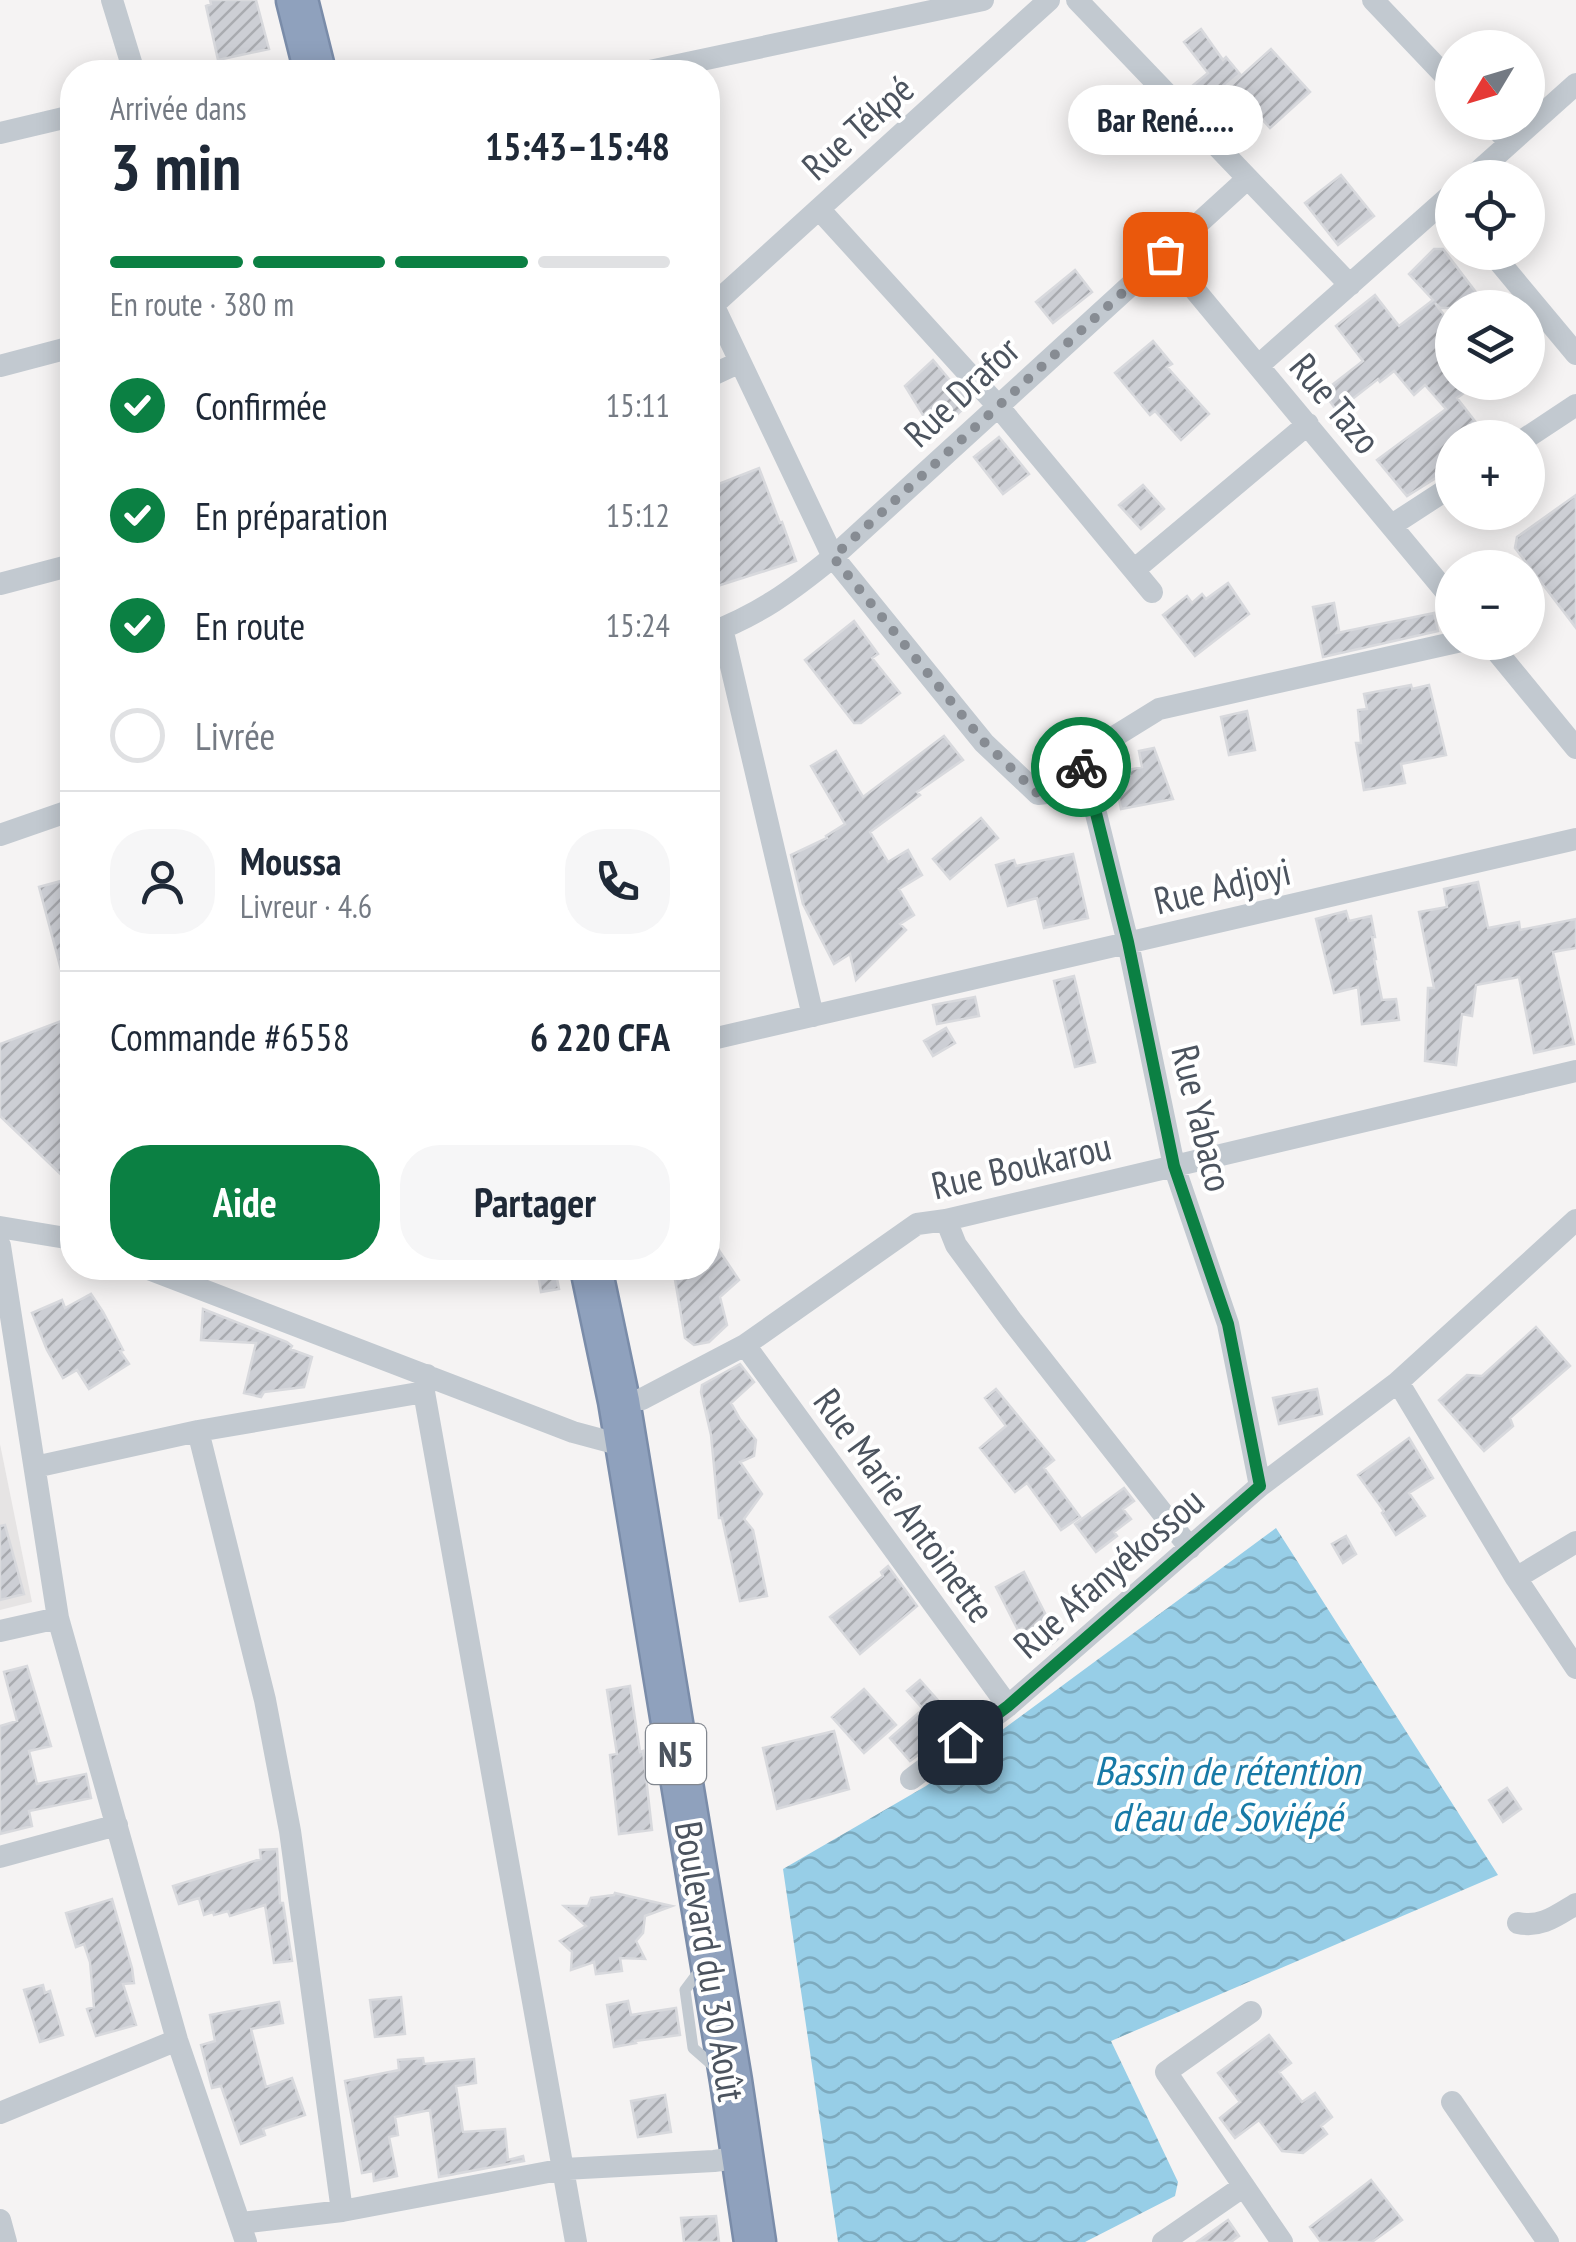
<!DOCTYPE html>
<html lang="fr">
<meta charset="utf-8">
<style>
body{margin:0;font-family:"PT Sans Narrow",sans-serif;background:#f6f6f7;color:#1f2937;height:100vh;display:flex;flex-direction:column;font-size:38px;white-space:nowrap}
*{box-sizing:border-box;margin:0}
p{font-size:32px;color:#747a83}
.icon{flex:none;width:55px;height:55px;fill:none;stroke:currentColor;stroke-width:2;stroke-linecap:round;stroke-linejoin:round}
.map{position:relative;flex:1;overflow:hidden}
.details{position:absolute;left:60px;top:60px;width:660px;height:1220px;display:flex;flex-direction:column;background:#fff;border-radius:40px;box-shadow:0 5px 25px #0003}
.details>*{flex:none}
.needle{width:65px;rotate:232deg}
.controls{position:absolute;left:1435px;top:30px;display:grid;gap:20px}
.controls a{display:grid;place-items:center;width:110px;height:110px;border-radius:50%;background:#fff;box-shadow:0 5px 25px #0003;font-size:50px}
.pin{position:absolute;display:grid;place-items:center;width:85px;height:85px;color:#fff;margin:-42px;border-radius:20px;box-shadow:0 5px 15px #0006}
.courier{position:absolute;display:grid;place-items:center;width:100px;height:100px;margin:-50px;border:8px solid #0b8043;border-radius:50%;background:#fff;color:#222;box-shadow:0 2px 12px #0007}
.bubble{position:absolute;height:70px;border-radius:35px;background:#fff;box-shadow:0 5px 25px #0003;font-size:32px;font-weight:700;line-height:70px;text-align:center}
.headline em{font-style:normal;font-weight:700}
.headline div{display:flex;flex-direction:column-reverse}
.headline{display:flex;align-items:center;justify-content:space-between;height:170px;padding:0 50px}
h1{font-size:65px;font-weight:700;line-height:75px}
.bar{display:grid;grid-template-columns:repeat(4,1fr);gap:15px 10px;align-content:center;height:120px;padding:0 50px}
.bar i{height:12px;border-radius:8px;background:#e0e1e3}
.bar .on{background:#0b8043}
.bar p{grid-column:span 4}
.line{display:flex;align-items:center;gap:25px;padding:0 50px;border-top:2px solid #e0e1e3}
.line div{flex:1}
.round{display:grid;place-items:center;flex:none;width:105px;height:105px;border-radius:40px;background:#f6f6f7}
ol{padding:0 50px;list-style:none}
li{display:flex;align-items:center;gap:30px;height:110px}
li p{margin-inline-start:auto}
li .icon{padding:10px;border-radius:50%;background:#0b8043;color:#fff;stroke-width:4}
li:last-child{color:#747a83}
li i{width:55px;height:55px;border:5px solid #e0e1e3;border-radius:50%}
.action{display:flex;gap:20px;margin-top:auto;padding:20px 50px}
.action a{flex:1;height:115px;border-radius:40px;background:#0b8043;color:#fff;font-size:40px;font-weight:700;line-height:115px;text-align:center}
.action a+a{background:#f6f6f7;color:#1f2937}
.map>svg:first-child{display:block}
.education{fill:#e6e4e4}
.water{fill:url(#water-waves)}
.building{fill:url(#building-hatch);stroke:#d8d9dd;stroke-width:2.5}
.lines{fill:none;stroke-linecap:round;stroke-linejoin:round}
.highway-casing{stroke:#7a8ca9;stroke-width:45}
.lane{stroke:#c2c9d0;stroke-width:11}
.street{stroke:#c2c9d0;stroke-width:22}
.highway{stroke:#8fa1bd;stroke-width:40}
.done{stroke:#878c93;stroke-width:10;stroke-dasharray:0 18}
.route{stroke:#0b8043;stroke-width:12}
.labels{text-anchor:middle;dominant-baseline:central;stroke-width:8;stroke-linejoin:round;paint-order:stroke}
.shield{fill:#fff;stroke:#82878f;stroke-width:2.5}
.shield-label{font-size:35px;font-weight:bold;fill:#4c545f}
.street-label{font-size:38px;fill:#4c545f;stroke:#fff}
.water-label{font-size:40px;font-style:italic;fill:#177aa7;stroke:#fff}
</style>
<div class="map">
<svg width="1576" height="2242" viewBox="0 0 1576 2242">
<defs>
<pattern id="water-waves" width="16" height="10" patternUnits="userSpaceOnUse" patternTransform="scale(2.5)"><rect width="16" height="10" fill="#97cee7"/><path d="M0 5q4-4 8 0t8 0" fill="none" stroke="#7daabe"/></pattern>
<pattern id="building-hatch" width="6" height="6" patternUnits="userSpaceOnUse" patternTransform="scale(2.5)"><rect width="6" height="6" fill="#cdcfd5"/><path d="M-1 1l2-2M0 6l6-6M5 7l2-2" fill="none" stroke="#a9abb0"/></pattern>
</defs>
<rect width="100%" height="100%" fill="#f5f3f3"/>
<path class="education" d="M0,1444L32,1602L0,1610Z"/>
<path class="water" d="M1276,1528L1498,1875L1111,2041L1178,2182L1175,2196L1085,2242H838L783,1869L926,1786Z"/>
<path class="building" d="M210,0H256L269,49L218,60L206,6L211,4Z
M1201,29L1223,60L1226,57L1240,74L1205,104L1191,87L1208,73L1184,42Z
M1271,49L1310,92L1270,128L1231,85Z
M1341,175L1374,216L1338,245L1305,203Z
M1434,249H1443L1488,308H1440L1435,303L1452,326V382H1479L1457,398L1488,438H1452V471L1444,473L1407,496L1377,460L1446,409L1425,385L1414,395L1394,371L1380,382L1378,379L1337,411L1323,392L1363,361L1336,326L1375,295L1399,326L1433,300L1409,274Z
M1075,270L1092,292L1053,323L1036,302Z
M1153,341L1172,364L1167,367L1209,414L1181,440L1155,411L1150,415L1115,373Z
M933,360L959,391L962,389L969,396L967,405L940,431L931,428L905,386Z
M999,437L1029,474L1003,494L974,457Z
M759,468L780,523L782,522L796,561L708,589V488Z
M1143,485L1164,509L1141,529L1119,505Z
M1576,495V628L1515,548L1517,537Z
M1228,583L1249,614L1195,656L1163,615L1187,596L1192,603L1202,594L1206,599Z
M1334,603L1339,630L1337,633L1434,613L1438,631L1323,657L1313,607Z
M854,621L878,654L872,658L900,693L861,723H854L805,660Z
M1411,685L1412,689L1429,685L1446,755L1401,764L1405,783L1364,790L1356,743H1361L1358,710L1367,709L1364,694Z
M1247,711L1255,750L1229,755L1221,717Z
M944,736L963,760L917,792L920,795L870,832L888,862L908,850L922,875L899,889L914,915L900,924L906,930L856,980L850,954L834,964L803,904L791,855L827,838L826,836L845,824L811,766L836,751L863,797Z
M1154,748L1173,799L1121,809L1115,779L1130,775L1129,770L1142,767L1139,751Z
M981,818L998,838L950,879L933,859Z
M1073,854L1088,918L1044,928L1037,898L1008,906L996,865L1014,860L1016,866Z
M72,878V992H67L39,887Z
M1478,882L1488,928L1519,922L1520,930L1576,919V948L1553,952L1574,1044L1534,1053L1519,977L1476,985L1472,1016L1462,1014L1456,1065L1425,1061L1428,988H1434L1419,912L1447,907L1444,889Z
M1346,911L1349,921L1371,916L1375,937H1372L1376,959H1374L1382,1000L1396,999L1399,1020L1362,1024L1358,987L1334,993L1316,919Z
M1074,976L1095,1062L1075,1067L1054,981Z
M975,997L979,1016L937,1024L933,1005Z
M72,1017V1185L0,1116V1044Z
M946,1028L955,1043L933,1056L924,1041Z
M708,1234L739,1280L720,1297L727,1325L709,1342L694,1345L685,1338L673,1268H708Z
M537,1268H555L559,1289L541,1292Z
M91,1294L103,1312L123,1350L120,1351L129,1364L89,1389L77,1370L63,1378L47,1350L32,1313L62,1300L65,1308Z
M203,1309L287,1342L292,1346L290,1349L312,1357L304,1387L264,1392L261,1397L244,1393L256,1343L201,1340Z
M1536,1327L1570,1366L1510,1418L1513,1426L1484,1451L1439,1400L1467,1375L1482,1376Z
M740,1364L754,1382L731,1403L740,1419L756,1440L754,1456L740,1462L762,1494L744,1519L753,1530L767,1596L740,1601L722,1518H719L711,1435L701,1392L702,1385Z
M996,1389L1054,1460L1044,1468L1080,1517L1061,1530L1027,1483L1015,1492L980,1448L1006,1426L985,1398Z
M1317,1389L1322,1414L1279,1424L1273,1398Z
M1409,1438L1433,1478L1409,1493L1425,1516L1396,1535L1382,1513L1384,1511L1358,1475Z
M1124,1488L1134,1501L1123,1509L1131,1519L1114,1532L1117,1536L1096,1552L1075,1524Z
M5,1525L24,1594L0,1600V1526Z
M1346,1536L1356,1554L1343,1563L1332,1544Z
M888,1566L917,1606L860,1654L830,1617L883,1576L881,1572Z
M1024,1572L1058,1639L1042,1652L1022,1628L1018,1630L996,1587Z
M27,1666L51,1746L29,1751L37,1784L86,1774L91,1798L29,1811L32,1826L0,1834V1726L17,1721L4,1672Z
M920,1680L959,1724L910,1761L890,1738L923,1709L907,1691Z
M630,1686L640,1752L643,1751L652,1830L619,1834L610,1755L617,1754L607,1690Z
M864,1689L896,1725L864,1753L832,1717Z
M834,1731L849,1789L777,1809L763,1748Z
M1507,1788L1521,1809L1503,1822L1489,1800Z
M277,1849L280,1903H283L292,1961L274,1963L265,1905L230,1916L228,1911L214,1915L213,1912L204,1915L199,1898L179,1904L173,1886L261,1859L260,1850Z
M615,1893L672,1906L645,1916L643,1933L636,1941L645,1959L620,1958L622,1971L596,1974L594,1962L571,1970L572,1952L560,1941L586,1926L564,1906H588L591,1898L614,1895Z
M112,1899L132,1968L134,1983L123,1984L136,2025L96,2036L87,2009L94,2007L90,1962L84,1944L76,1947L66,1913Z
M43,1985L45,1993L50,1991L63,2035L40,2042L24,1990Z
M401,1997L405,2034L375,2037L370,2000Z
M628,2001L631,2015L676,2008L680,2035L635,2041L636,2043L614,2047L607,2005Z
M279,2002L283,2023L251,2029L266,2087L292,2078L305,2115L263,2129L265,2135L241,2144L221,2086L212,2088L201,2045L215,2041L210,2015Z
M1269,2035L1291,2063L1279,2072L1302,2102L1315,2093L1332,2117L1321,2126L1327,2134L1303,2153L1282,2151L1259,2120L1235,2138L1220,2118L1240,2102L1218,2073Z
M423,2058L424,2064L474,2059L476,2083L456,2086L463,2132L505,2129L508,2160L523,2156L524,2161L439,2177L430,2110L395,2117L398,2135L389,2137L397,2176L374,2181L373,2171L362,2173L345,2081L399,2070L398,2060Z
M665,2095L671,2132L638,2137L631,2101Z
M1371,2180L1402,2220L1372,2242H1321L1310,2227Z
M716,2216L719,2242H684L681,2218Z
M1228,2220L1239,2236L1231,2242H1197Z"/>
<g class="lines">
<g class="highway-casing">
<path id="highway" d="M297,0L315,72
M591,1268L619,1401L731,2081L755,2242"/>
</g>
<path class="lane" d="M703,1966L685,1990L693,2048L717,2069"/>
<path class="street" d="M112,0L134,72
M1077,0L1350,285
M1373,0L1452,83
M645,72L983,0
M1490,122L1510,143
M0,133L72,116
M1471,178L1576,84
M819,209L997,405L1152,592
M1491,252L1576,354
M1165,254L1452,599
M708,294L833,557L984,743L1038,794L1047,793L1084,765L1104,743L1159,709L1457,642
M712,306L1049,0
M1259,365L1452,194
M0,366L72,347
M708,377L738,363
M1526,438L1576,405
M1392,525L1452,486
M1134,570L1308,424
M0,584L72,565
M722,628L813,1016
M708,634C760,614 790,592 833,557L1247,179
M1489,642L1576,748
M1084,765L1128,943L1174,1166L1228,1324L1260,1486
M0,835L72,810
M708,1040L1576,839
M946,1220L956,1245L1012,1321L1190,1548
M0,1227L72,1239
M0,1246L58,1618L177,2040L246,2242
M146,1268L573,1432L625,1446
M745,1345L1008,1706
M427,1375L424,1392L576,2242
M1398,1382L1516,1578L1576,1668
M642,1399L745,1345L917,1224L946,1220L1576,1071
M198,1431L265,1700L290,1831L342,2211
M35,1467L198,1431L424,1392
M1516,1578L1576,1542
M0,1631L58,1618
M911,1779L1008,1706L1260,1486L1398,1382L1576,1220
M0,1857L117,1825
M1518,1923C1541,1928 1556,1916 1576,1904
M1251,2012L1166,2072L1282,2242
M1452,2102L1548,2242
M0,2113L177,2040
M0,2220L6,2242
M241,2223L342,2211L564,2169L714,2161L742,2157
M1163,2242L1244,2186"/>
<use href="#highway" class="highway"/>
</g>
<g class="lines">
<path class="done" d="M1081,767L1047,793L1038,794L984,742L833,557L1165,254"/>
<path class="route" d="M960,1742L1008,1706L1260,1486L1228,1324L1174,1166L1128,942L1084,765L1081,767"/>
</g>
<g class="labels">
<rect class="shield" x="646" y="1724" width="60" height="60" rx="8"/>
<g class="shield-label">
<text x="676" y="1754">N5</text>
</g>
<g class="street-label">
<text transform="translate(857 127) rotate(-42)">Rue Tékpé</text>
<text transform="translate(961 391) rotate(-43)">Rue Drafor</text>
<text transform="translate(1336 403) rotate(50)">Rue Tazo</text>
<text transform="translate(1222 885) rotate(-13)">Rue Adjoyi</text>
<text transform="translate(1203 1118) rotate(76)">Rue Yabaco</text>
<text transform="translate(1021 1165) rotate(-13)">Rue Boukarou</text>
<text transform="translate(905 1505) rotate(54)">Rue Marie Antoinette</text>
<text transform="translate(1108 1572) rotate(-41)">Rue Afanyékossou</text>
<text transform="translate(711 1961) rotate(81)">Boulevard du 30 Août</text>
</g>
<g class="water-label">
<text x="1227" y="1770">Bassin de rétention<tspan x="1227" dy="46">d'eau de Soviépé</tspan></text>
</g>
</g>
</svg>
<div class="controls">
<a><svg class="needle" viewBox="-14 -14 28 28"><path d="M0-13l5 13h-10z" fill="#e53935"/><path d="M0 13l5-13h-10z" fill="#747a83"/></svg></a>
<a><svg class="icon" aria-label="locate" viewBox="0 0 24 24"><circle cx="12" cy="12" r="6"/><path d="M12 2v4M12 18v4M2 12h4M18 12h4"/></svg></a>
<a><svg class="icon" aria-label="layers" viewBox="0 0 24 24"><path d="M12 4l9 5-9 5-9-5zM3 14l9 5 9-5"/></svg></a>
<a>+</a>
<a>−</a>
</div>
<div class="pin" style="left:1165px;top:254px;background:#ea580c"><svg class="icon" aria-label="bag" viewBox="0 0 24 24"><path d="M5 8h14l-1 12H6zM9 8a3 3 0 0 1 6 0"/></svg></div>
<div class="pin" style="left:960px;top:1742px;background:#1f2937"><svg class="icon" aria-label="home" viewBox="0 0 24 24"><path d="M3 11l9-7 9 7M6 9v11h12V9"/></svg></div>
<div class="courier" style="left:1081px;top:767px"><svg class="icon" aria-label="bike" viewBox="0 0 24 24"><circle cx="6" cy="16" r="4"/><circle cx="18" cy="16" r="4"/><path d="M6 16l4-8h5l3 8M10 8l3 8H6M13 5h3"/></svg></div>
<div class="bubble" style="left:1068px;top:85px;width:195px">Bar René.....</div>
<section class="details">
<div class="headline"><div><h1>3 min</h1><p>Arrivée dans</p></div><em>15:43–15:48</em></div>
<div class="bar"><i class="on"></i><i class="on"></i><i class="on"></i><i></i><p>En route · 380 m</p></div>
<ol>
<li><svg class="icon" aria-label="check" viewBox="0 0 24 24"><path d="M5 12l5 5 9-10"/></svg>Confirmée<p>15:11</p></li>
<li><svg class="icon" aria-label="check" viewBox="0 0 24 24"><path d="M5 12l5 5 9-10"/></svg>En préparation<p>15:12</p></li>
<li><svg class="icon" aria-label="check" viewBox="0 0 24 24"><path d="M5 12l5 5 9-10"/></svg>En route<p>15:24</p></li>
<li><i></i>Livrée</li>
</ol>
<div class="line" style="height:180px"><a class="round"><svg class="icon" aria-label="person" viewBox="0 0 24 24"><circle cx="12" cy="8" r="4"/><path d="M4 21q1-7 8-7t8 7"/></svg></a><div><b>Moussa</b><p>Livreur · 4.6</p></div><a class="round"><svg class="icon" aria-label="phone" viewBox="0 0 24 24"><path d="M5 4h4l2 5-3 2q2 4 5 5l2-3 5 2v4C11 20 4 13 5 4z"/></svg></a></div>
<div class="line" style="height:130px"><div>Commande #6558</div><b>6 220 CFA</b></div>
<div class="action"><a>Aide</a><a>Partager</a></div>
</section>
</div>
